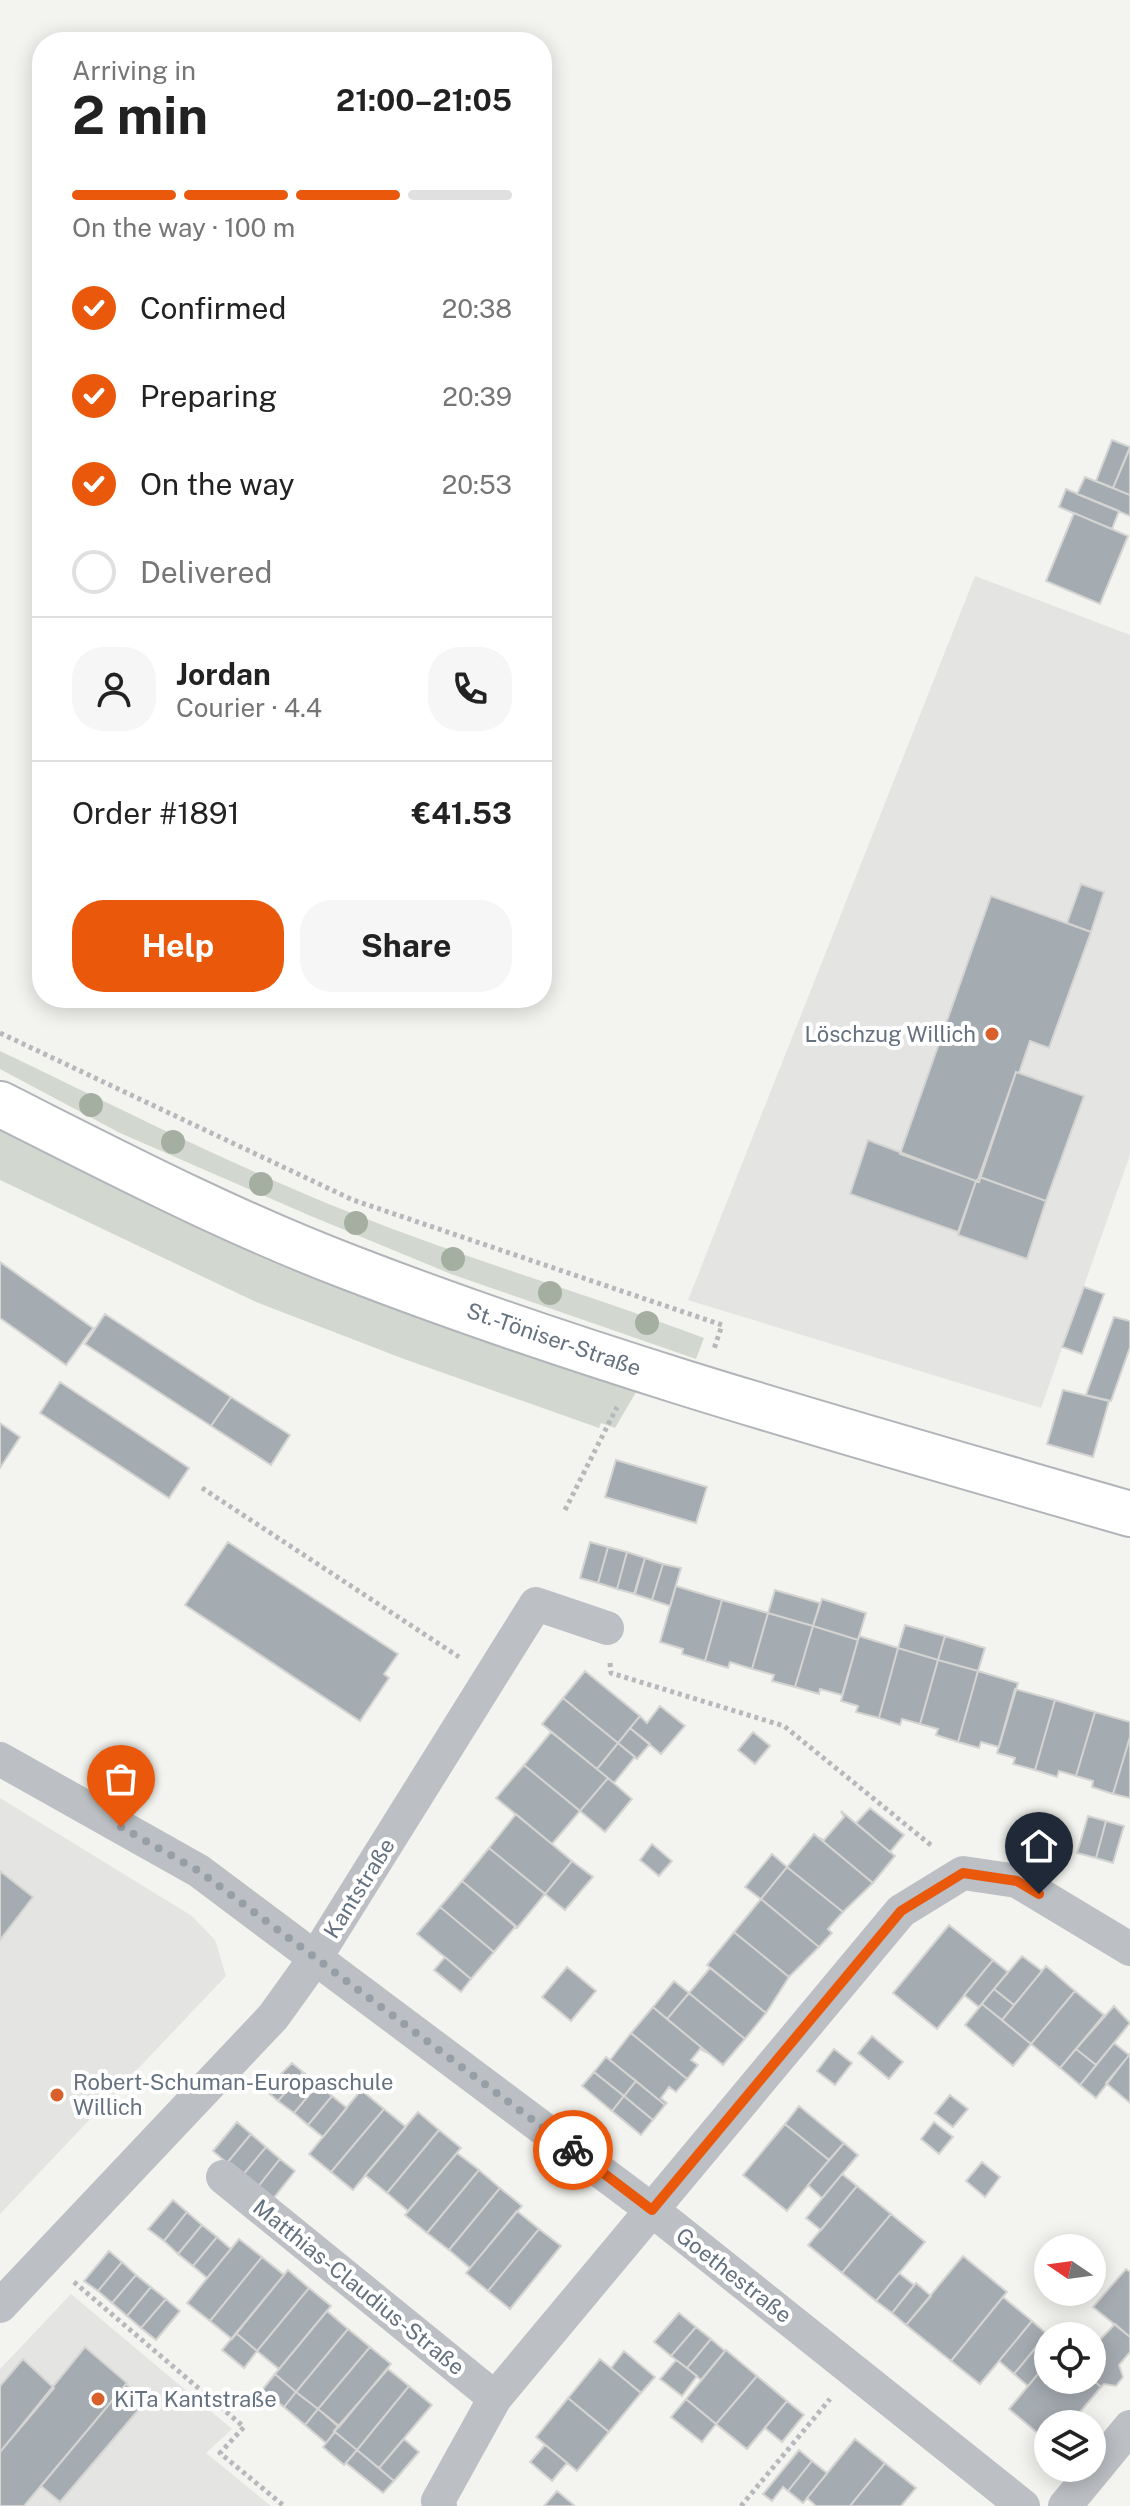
<!DOCTYPE html>
<meta charset="utf-8">
<style>
body{margin:0;font-family:"Public Sans",sans-serif;background:#f6f6f6;color:#222;height:100vh;display:flex;flex-direction:column;font-size:30px;white-space:nowrap}
*{box-sizing:border-box;margin:0}
p{font-size:26px;color:#767676}
.icon{flex:none;width:44px;height:44px;fill:none;stroke:currentColor;stroke-width:2;stroke-linecap:round;stroke-linejoin:round}
.map{position:relative;flex:1;overflow:hidden}
.details{position:absolute;left:32px;top:32px;width:520px;height:976px;display:flex;flex-direction:column;background:#fff;border-radius:32px;box-shadow:0 4px 20px #0003}
.details>*{flex:none}
.needle{width:52px;rotate:283deg}
.buttons{position:absolute;left:1034px;top:2234px;display:grid;gap:16px}
.buttons a{display:grid;place-items:center;width:72px;height:72px;border-radius:50%;background:#fff;box-shadow:0 4px 20px #0003;font-size:40px}
.pin{position:absolute;display:grid;place-items:center;width:68px;height:68px;color:#fff;margin:-82px -34px;border-radius:50% 50% 50% 0;rotate:-45deg;box-shadow:0 0 8px #0007}
.pin .icon{rotate:45deg}
.courier{position:absolute;display:grid;place-items:center;width:80px;height:80px;margin:-40px;border:6px solid #ea580c;border-radius:50%;background:#fff;color:#222;box-shadow:0 2px 10px #0007}
.summary em{font-style:normal;font-weight:700}
.summary div{display:flex;flex-direction:column-reverse}
.summary{display:flex;align-items:center;justify-content:space-between;height:136px;padding:0 40px}
h1{font-size:52px;font-weight:700;line-height:60px}
.bar{display:grid;grid-template-columns:repeat(4,1fr);gap:12px 8px;align-content:center;height:96px;padding:0 40px}
.bar i{height:10px;border-radius:6px;background:#e0e0e0}
.bar .active{background:#ea580c}
.bar p{grid-column:span 4}
.line{display:flex;align-items:center;gap:20px;padding:0 40px;border-top:2px solid #e0e0e0}
.line div{flex:1}
.round{display:grid;place-items:center;flex:none;width:84px;height:84px;border-radius:32px;background:#f6f6f6}
ol{padding:0 40px;list-style:none}
li{display:flex;align-items:center;gap:24px;height:88px}
li p{margin-inline-start:auto}
li .icon{padding:8px;border-radius:50%;background:#ea580c;color:#fff;stroke-width:4}
li:last-child{color:#767676}
li i{width:44px;height:44px;border:4px solid #e0e0e0;border-radius:50%}
.button{display:flex;gap:16px;margin-top:auto;padding:16px 40px}
.button a{flex:1;height:92px;border-radius:32px;background:#ea580c;color:#fff;font-size:32px;font-weight:700;line-height:92px;text-align:center}
.button a+a{background:#f6f6f6;color:#222}
.map>svg:first-child{display:block}
.built{fill:#e4e5e3}
.green{fill:#d2d8cf}
.building{fill:#a5acb1;stroke:#d4d4d2;stroke-width:2}
.lines{fill:none;stroke-linecap:round;stroke-linejoin:round}
.secondary-casing{stroke:#b1b5b9;stroke-width:48}
.path{stroke:#b6b8bb;stroke-width:5;stroke-dasharray:4 4;stroke-linecap:butt}
.street{stroke:#bcbfc3;stroke-width:34}
.secondary{stroke:#fff;stroke-width:44}
.tree{fill:#a5afa1}
.done{stroke:#969ea6;stroke-width:8;stroke-dasharray:0 14.4}
.route{stroke:#ea580c;stroke-width:10}
.poi-dot{fill:#d9602a;stroke:#fff;stroke-width:3}
.labels{text-anchor:middle;dominant-baseline:central;stroke-width:8;stroke-linejoin:round;paint-order:stroke}
.poi-label{font-size:22px;fill:#64717f;stroke:#fff;text-anchor:start}
.street-label{font-size:22px;fill:#64717f;stroke:#fff}
</style>
<div class="map">
<svg width="1130" height="2506" viewBox="0 0 1130 2506">
<rect width="100%" height="100%" fill="#f3f3ef"/>
<path class="built" d="M975,576L1130,635V1155L1041,1408L688,1300Z
M0,1798L192,1916L215,1940L226,1976L0,2214Z
M71,2294L232,2429L206,2453L271,2506H0V2369Z"/>
<path class="green" d="M0,1051C117,1107 233,1166 354,1214C469,1260 588,1294 704,1338L696,1359L451,1274L306,1214L120,1133L0,1069Z
M0,1121L639,1387L615,1428L601,1423L599,1428L404,1359L256,1302L0,1180Z"/>
<path class="building" d="M1112,440L1130,447L1113,488L1096,481Z
M1130,448V495L1113,488Z
M1085,477L1130,495V516L1077,494Z
M1066,489L1119,511L1112,529L1059,507Z
M1074,513L1128,536L1100,604L1046,581Z
M1081,884L1104,892L1091,932L1067,923Z
M991,896L1091,932L1049,1048L1030,1041L1019,1073L1016,1072L979,1182L900,1154Z
M1016,1072L1084,1096L1046,1201L979,1177Z
M868,1140L976,1181L958,1232L850,1194Z
M980,1177L1046,1201L1027,1259L958,1235L976,1181Z
M0,1262L93,1328L66,1365L0,1318Z
M1084,1287L1104,1294L1082,1354L1062,1347Z
M105,1314L231,1397L211,1426L85,1344Z
M1114,1317L1130,1321V1347L1111,1401L1086,1395Z
M60,1382L189,1468L169,1498L40,1413Z
M1063,1390L1109,1401L1093,1457L1047,1444Z
M231,1397L290,1435L271,1465L211,1426Z
M0,1423L20,1437L0,1468Z
M616,1460L707,1487L696,1523L605,1497Z
M228,1542L398,1654L384,1674L389,1678L360,1721L185,1605Z
M590,1542L608,1547L598,1583L580,1578Z
M608,1547L627,1552L617,1589L598,1583Z
M627,1552L645,1558L635,1594L617,1589Z
M645,1558L663,1564L652,1600L634,1594Z
M663,1564L681,1568L670,1606L652,1600Z
M676,1586L722,1600L705,1661L682,1654L683,1649L660,1642Z
M775,1590L820,1603L813,1626L768,1613Z
M822,1599L866,1613L858,1640L813,1626Z
M722,1600L768,1613L752,1669L730,1662L728,1668L705,1661Z
M768,1613L813,1626L795,1687L772,1681L774,1675L752,1669Z
M905,1625L945,1636L938,1660L898,1648Z
M813,1626L858,1640L842,1695L820,1689L819,1694L795,1687Z
M859,1636L898,1648L879,1718L856,1712L858,1706L841,1701Z
M945,1636L985,1648L978,1671L938,1660Z
M898,1648L938,1660L920,1724L902,1719L900,1725L879,1718Z
M938,1660L978,1671L958,1742L936,1735L938,1729L920,1724Z
M585,1671L640,1716L618,1743L563,1698Z
M978,1671L1018,1683L999,1747L981,1742L979,1748L958,1742Z
M1015,1689L1055,1700L1035,1770L1013,1764L1015,1758L997,1753Z
M563,1698L618,1743L597,1769L542,1724Z
M1055,1700L1095,1712L1076,1776L1059,1771L1057,1777L1035,1770Z
M660,1706L685,1726L661,1754L630,1728L640,1716L647,1723Z
M1095,1712L1130,1722V1737L1113,1794L1092,1787L1093,1781L1076,1776Z
M630,1728L650,1744L637,1759L618,1743Z
M551,1732L608,1778L580,1811L524,1765Z
M753,1732L770,1746L755,1764L738,1750Z
M1130,1737V1798L1113,1794Z
M618,1743L635,1757L614,1783L597,1769Z
M524,1765L580,1811L552,1844L496,1798Z
M608,1778L632,1799L605,1832L580,1811Z
M870,1808L904,1835L890,1852L856,1823Z
M841,1811L895,1856L873,1883L819,1838L824,1840L844,1817Z
M516,1814L572,1861L545,1894L489,1848Z
M1088,1816L1106,1821L1096,1858L1077,1853Z
M1106,1821L1124,1826L1113,1863L1096,1858Z
M814,1834L873,1883L843,1912L787,1867Z
M652,1844L672,1861L659,1876L640,1860Z
M489,1848L545,1894L517,1928L462,1881Z
M772,1854L787,1867L761,1899L745,1887Z
M572,1861L593,1877L565,1910L545,1894Z
M787,1867L843,1912L828,1929L832,1933L819,1947L761,1899Z
M0,1871L33,1897L0,1940Z
M462,1881L516,1926L494,1952L440,1907Z
M761,1899L819,1947L789,1977L734,1932Z
M440,1907L494,1952L471,1979L417,1934Z
M949,1925L993,1960L937,2029L893,1993Z
M734,1932L789,1977L766,2013L707,1965Z
M1022,1956L1042,1971L1014,2005L994,1989Z
M445,1957L471,1979L461,1992L434,1970Z
M993,1960L1008,1972L979,2007L964,1995Z
M1046,1966L1075,1991L1031,2044L1002,2020Z
M567,1967L596,1991L571,2021L542,1997Z
M710,1968L766,2013L745,2039L689,1993Z
M674,1981L689,1993L667,2019L653,2007Z
M994,1989L1014,2005L1002,2020L982,2004Z
M1075,1991L1104,2015L1060,2068L1031,2044Z
M689,1993L745,2039L723,2065L667,2019Z
M982,2004L1031,2044L1013,2066L965,2025Z
M1114,2006L1130,2023L1096,2065L1076,2049Z
M653,2007L708,2053L700,2049L691,2060L698,2065L687,2079L631,2033Z
M631,2033L687,2079L676,2092L669,2087L661,2098L667,2103L665,2105L610,2060Z
M872,2036L903,2062L889,2079L858,2053Z
M1114,2043L1129,2055L1096,2098L1080,2085Z
M834,2049L852,2063L835,2085L817,2071Z
M1076,2049L1096,2065L1080,2085L1060,2068Z
M1130,2054V2103L1106,2083Z
M606,2057L636,2081L624,2096L594,2072Z
M292,2063L303,2072L278,2101L265,2090Z
M303,2072L318,2084L294,2113L278,2101Z
M594,2072L624,2096L612,2111L582,2086Z
M636,2081L665,2105L653,2120L624,2096Z
M318,2084L332,2096L308,2125L294,2113Z
M361,2090L384,2109L331,2172L309,2154Z
M950,2095L968,2109L953,2127L935,2113Z
M332,2096L347,2108L323,2137L308,2125Z
M624,2096L653,2120L641,2135L612,2111Z
M799,2106L844,2143L829,2160L785,2124Z
M384,2109L406,2127L353,2190L331,2172Z
M418,2112L439,2130L387,2193L365,2175Z
M237,2122L251,2134L227,2163L213,2151Z
M934,2122L953,2137L939,2154L921,2139Z
M785,2124L829,2160L787,2211L743,2175Z
M439,2130L461,2148L408,2211L387,2193Z
M251,2134L266,2147L242,2176L227,2163Z
M844,2143L858,2155L822,2198L808,2185Z
M266,2147L280,2159L257,2188L242,2176Z
M457,2153L479,2170L427,2233L405,2215Z
M280,2159L295,2171L272,2200L257,2188Z
M982,2162L1000,2177L985,2197L966,2181Z
M479,2170L500,2188L449,2250L427,2233Z
M842,2174L857,2186L821,2230L806,2218Z
M857,2186L891,2214L842,2273L808,2245Z
M500,2188L522,2206L470,2268L449,2250Z
M173,2200L187,2212L164,2241L148,2229Z
M517,2211L539,2229L488,2291L466,2273Z
M187,2212L202,2225L178,2254L164,2241Z
M891,2214L925,2242L876,2301L842,2273Z
M202,2225L217,2237L193,2266L178,2254Z
M539,2229L561,2246L510,2309L488,2291Z
M217,2237L231,2249L207,2278L193,2266Z
M239,2239L262,2257L210,2321L187,2303Z
M109,2251L122,2262L98,2291L84,2281Z
M963,2256L1007,2292L951,2361L906,2325Z
M262,2257L284,2275L232,2339L210,2321Z
M122,2262L136,2275L112,2303L98,2291Z
M1126,2269L1130,2272V2337L1093,2307Z
M288,2270L309,2288L257,2351L236,2333Z
M899,2273L914,2285L892,2313L876,2301Z
M136,2275L151,2287L127,2316L112,2303Z
M916,2283L931,2296L906,2325L892,2313Z
M151,2287L166,2299L141,2328L127,2316Z
M309,2288L331,2306L279,2369L257,2351Z
M1003,2297L1032,2321L980,2384L951,2361Z
M166,2299L180,2311L156,2340L141,2328Z
M327,2311L348,2329L296,2392L275,2374Z
M679,2313L696,2327L671,2356L654,2342Z
M1032,2321L1047,2334L1014,2374L999,2361Z
M1115,2324L1130,2337V2352L1119,2365L1123,2377L1116,2386L1104,2384L1101,2387L1092,2379V2348Z
M696,2327L711,2339L687,2368L671,2356Z
M348,2329L370,2347L318,2409L296,2392Z
M1050,2330L1057,2336H1048V2362L1028,2386L1014,2374Z
M236,2333L257,2351L244,2368L222,2350Z
M711,2339L725,2351L701,2380L687,2368Z
M85,2347L127,2383L24,2506H0V2452Z
M370,2347L391,2364L339,2427L318,2409Z
M726,2350L757,2376L716,2424L686,2399Z
M624,2351L655,2377L641,2393L611,2368Z
M23,2359L54,2388L0,2452V2386Z
M600,2359L641,2393L609,2432L568,2398Z
M676,2360L697,2376L682,2396L660,2379Z
M1048,2362V2380L1092,2379L1101,2387L1070,2424H1048V2442L1009,2409Z
M388,2369L409,2386L357,2450L334,2431Z
M275,2374L296,2392L284,2407L262,2390Z
M757,2376L787,2401L747,2449L716,2424Z
M126,2384L146,2401L60,2502L41,2486Z
M409,2386L432,2405L379,2468L357,2450Z
M296,2392L318,2409L305,2425L284,2407Z
M568,2398L609,2432L577,2471L536,2437Z
M686,2399L716,2424L702,2442L671,2417Z
M787,2401L804,2415L782,2442L765,2428Z
M318,2409L339,2426L326,2443L305,2425Z
M335,2432L357,2450L344,2465L323,2447Z
M404,2439L419,2452L394,2481L379,2468Z
M855,2439L885,2463L850,2506H816L807,2498Z
M545,2445L567,2463L552,2481L530,2462Z
M357,2450L394,2481L383,2493L346,2463Z
M799,2450L812,2461L788,2491L783,2487L772,2501L763,2494Z
M812,2461L827,2473L803,2503L788,2491Z
M885,2463L916,2488L901,2506H850Z
M557,2491L574,2505L573,2506H544Z"/>
<g class="lines">
<g class="secondary-casing">
<path id="secondary" d="M0,1104C115,1162 230,1222 351,1268C605,1366 869,1438 1130,1514"/>
</g>
<path class="path" d="M0,1033L353,1200L722,1325L714,1349
M202,1488L459,1657
M565,1510L617,1407
M610,1663L611,1673L784,1726L932,1846
M74,2282L244,2427L220,2453L284,2506
M741,2506L830,2399"/>
<path class="street" d="M0,1759L199,1871L652,2210L1023,2506
M223,2177L495,2398
M0,2306L273,2017L314,1960L536,1604L607,1628
M440,2506L438,2501L495,2398L901,1911L963,1873L1017,1881L1130,1949
M1065,2506L1130,2427"/>
<use href="#secondary" class="secondary"/>
</g>
<g class="tree">
<circle cx="91" cy="1105" r="12"/>
<circle cx="173" cy="1142" r="12"/>
<circle cx="261" cy="1184" r="12"/>
<circle cx="356" cy="1223" r="12"/>
<circle cx="453" cy="1259" r="12"/>
<circle cx="550" cy="1293" r="12"/>
<circle cx="647" cy="1323" r="12"/>
</g>
<g class="lines">
<path class="done" d="M121,1827L199,1871L573,2150"/>
<path class="route" d="M573,2150L652,2210L901,1911L963,1873L1017,1881L1039,1894"/>
</g>
<g class="poi-dot">
<circle cx="992" cy="1034" r="8"/>
<circle cx="57" cy="2095" r="8"/>
<circle cx="98" cy="2399" r="8"/>
</g>
<g class="labels">
<g class="poi-label">
<text x="976" y="1034" text-anchor="end">Löschzug Willich</text>
<text x="73" y="2082">Robert-Schuman-Europaschule<tspan x="73" dy="25">Willich</tspan></text>
<text x="114" y="2399">KiTa Kantstraße</text>
</g>
<g class="street-label">
<text transform="translate(554 1339) rotate(19)">St.-Töniser-Straße</text>
<text transform="translate(359 1888) rotate(-58)">Kantstraße</text>
<text transform="translate(734 2275) rotate(38)">Goethestraße</text>
<text transform="translate(359 2287) rotate(39)">Matthias-Claudius-Straße</text>
</g>
</g>
</svg>
<div class="buttons">
<a><svg class="needle" viewBox="-14 -14 28 28"><path d="M0-13l5 13h-10z" fill="#e53935"/><path d="M0 13l5-13h-10z" fill="#767676"/></svg></a>
<a><svg class="icon" aria-label="locate" viewBox="0 0 24 24"><circle cx="12" cy="12" r="6"/><path d="M12 2v4M12 18v4M2 12h4M18 12h4"/></svg></a>
<a><svg class="icon" aria-label="layers" viewBox="0 0 24 24"><path d="M12 4l9 5-9 5-9-5zM3 14l9 5 9-5"/></svg></a>
</div>
<div class="pin" style="left:121px;top:1827px;background:#ea580c"><svg class="icon" aria-label="bag" viewBox="0 0 24 24"><path d="M5 8h14l-1 12H6zM9 8a3 3 0 0 1 6 0"/></svg></div>
<div class="pin" style="left:1039px;top:1894px;background:#1f2937"><svg class="icon" aria-label="home" viewBox="0 0 24 24"><path d="M3 11l9-7 9 7M6 9v11h12V9"/></svg></div>
<div class="courier" style="left:573px;top:2150px"><svg class="icon" aria-label="bike" viewBox="0 0 24 24"><circle cx="6" cy="16" r="4"/><circle cx="18" cy="16" r="4"/><path d="M6 16l4-8h5l3 8M10 8l3 8H6M13 5h3"/></svg></div>
<section class="details">
<div class="summary"><div><h1>2 min</h1><p>Arriving in</p></div><em>21:00–21:05</em></div>
<div class="bar"><i class="active"></i><i class="active"></i><i class="active"></i><i></i><p>On the way · 100 m</p></div>
<ol>
<li><svg class="icon" aria-label="check" viewBox="0 0 24 24"><path d="M5 12l5 5 9-10"/></svg>Confirmed<p>20:38</p></li>
<li><svg class="icon" aria-label="check" viewBox="0 0 24 24"><path d="M5 12l5 5 9-10"/></svg>Preparing<p>20:39</p></li>
<li><svg class="icon" aria-label="check" viewBox="0 0 24 24"><path d="M5 12l5 5 9-10"/></svg>On the way<p>20:53</p></li>
<li><i></i>Delivered</li>
</ol>
<div class="line" style="height:144px"><a class="round"><svg class="icon" aria-label="person" viewBox="0 0 24 24"><circle cx="12" cy="8" r="4"/><path d="M4 21q1-7 8-7t8 7"/></svg></a><div><b>Jordan</b><p>Courier · 4.4</p></div><a class="round"><svg class="icon" aria-label="phone" viewBox="0 0 24 24"><path d="M5 4h4l2 5-3 2q2 4 5 5l2-3 5 2v4C11 20 4 13 5 4z"/></svg></a></div>
<div class="line" style="height:104px"><div>Order #1891</div><b>€41.53</b></div>
<div class="button"><a>Help</a><a>Share</a></div>
</section>
</div>
